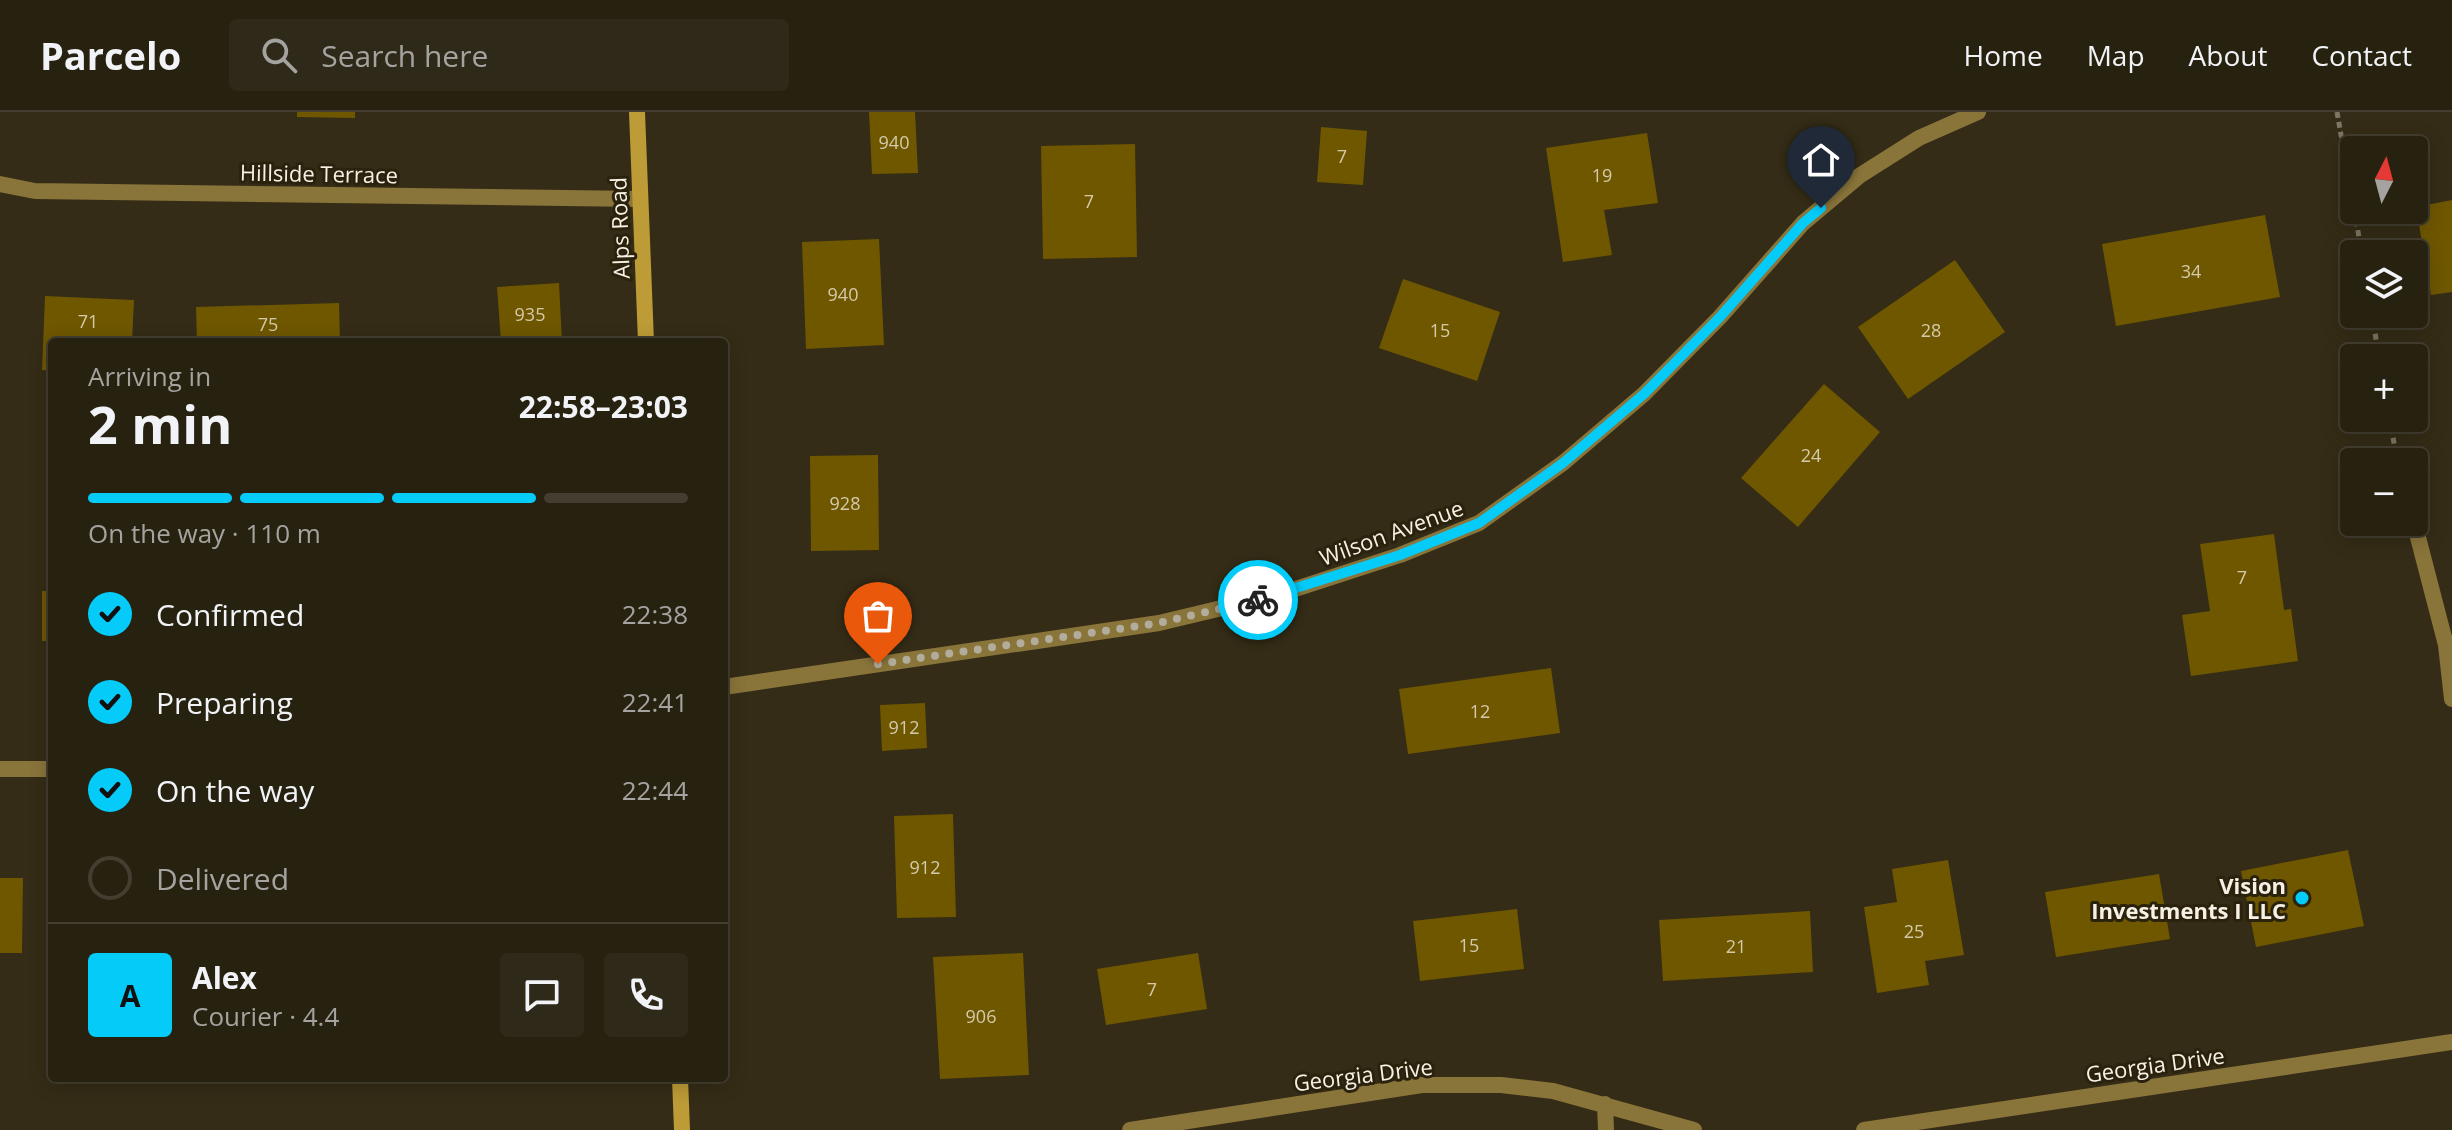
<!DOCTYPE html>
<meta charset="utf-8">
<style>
body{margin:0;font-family:"Open Sans",sans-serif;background:#2f2919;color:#f1f3f6;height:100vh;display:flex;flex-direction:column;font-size:30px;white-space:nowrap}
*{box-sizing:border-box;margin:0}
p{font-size:26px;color:#a4a39f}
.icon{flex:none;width:44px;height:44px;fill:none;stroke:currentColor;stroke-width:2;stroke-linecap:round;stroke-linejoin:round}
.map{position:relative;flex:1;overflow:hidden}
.details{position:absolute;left:48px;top:226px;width:680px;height:744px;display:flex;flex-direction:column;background:#272110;border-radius:8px;box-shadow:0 4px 20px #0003,0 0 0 2px #433e30}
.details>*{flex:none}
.needle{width:52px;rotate:6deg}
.controls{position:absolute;left:2340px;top:24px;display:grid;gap:16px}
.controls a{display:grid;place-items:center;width:88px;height:88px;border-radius:8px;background:#272110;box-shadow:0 4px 20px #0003,0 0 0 2px #433e30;font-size:40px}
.pin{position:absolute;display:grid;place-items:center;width:68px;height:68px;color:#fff;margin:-82px -34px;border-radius:50% 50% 50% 0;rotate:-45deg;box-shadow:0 0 8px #0007}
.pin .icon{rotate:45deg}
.courier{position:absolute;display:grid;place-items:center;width:80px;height:80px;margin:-40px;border:6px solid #05cbf9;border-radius:50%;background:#fff;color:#222;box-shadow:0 2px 10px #0007}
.summary em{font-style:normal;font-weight:700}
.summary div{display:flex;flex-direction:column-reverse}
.summary{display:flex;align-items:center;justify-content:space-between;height:136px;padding:0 40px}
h1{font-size:52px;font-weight:700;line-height:60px}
.bar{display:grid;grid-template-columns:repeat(4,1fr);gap:12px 8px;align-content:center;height:96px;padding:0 40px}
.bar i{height:10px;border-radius:6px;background:#433e30}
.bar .current{background:#05cbf9}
.bar p{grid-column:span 4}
.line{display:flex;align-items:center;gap:20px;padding:0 40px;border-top:2px solid #433e30}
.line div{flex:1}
.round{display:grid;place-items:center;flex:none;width:84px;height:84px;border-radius:8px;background:#2f2919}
ol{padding:0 40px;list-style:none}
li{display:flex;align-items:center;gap:24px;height:88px}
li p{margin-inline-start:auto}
li .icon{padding:8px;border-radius:50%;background:#05cbf9;color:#111;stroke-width:4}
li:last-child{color:#a4a39f}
li i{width:44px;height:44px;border:4px solid #433e30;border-radius:50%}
header{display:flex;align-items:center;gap:48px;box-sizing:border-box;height:112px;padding:0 40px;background:#272110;border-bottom:2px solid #433e30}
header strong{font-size:38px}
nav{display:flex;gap:44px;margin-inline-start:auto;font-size:28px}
.search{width:560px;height:72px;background:#2f2919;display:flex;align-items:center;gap:20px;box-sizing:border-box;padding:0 28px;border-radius:8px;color:#a4a39f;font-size:30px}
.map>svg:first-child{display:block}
.building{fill:#6f5700}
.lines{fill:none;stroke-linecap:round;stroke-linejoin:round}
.path{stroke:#7d7664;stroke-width:5;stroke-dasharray:6 4;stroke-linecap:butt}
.street{stroke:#89743a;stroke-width:16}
.secondary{stroke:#bd9b36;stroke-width:16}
.done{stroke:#b2ac9c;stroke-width:8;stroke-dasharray:0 14.4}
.route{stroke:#05cbf9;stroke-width:10}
.poi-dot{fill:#05cbf9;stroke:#2a220d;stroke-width:3}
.labels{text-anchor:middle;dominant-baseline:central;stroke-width:6;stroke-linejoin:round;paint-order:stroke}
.number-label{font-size:18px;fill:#d4caab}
.street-label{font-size:22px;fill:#f6f1e4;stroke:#2a220d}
.poi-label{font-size:22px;font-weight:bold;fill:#f6f1e4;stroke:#2a220d;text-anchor:end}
</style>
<header>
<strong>Parcelo</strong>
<div class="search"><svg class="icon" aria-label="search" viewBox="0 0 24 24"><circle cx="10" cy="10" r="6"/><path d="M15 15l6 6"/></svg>Search here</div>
<nav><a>Home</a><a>Map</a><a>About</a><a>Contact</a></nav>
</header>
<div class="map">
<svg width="2452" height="1018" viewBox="0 0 2452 1018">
<rect width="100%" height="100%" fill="#342c16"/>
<path class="building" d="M297,0H355V6L297,5Z
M869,0H915L918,61L872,62Z
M1321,15L1367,19L1363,73L1317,70Z
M1647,21L1658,91L1604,98L1612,143L1563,150L1546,36Z
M1135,32L1137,145L1043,147L1041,34Z
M2452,88V180L2431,183L2416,95Z
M2265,103L2280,185L2116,214L2102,132Z
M879,127L884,233L806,237L802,130Z
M1955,148L2005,220L1908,287L1858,215Z
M1403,167L1500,200L1477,269L1379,236Z
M559,171L562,230H501L497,175Z
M45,184L134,188L132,230H52V259L42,258Z
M339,191L340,230H197L196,195Z
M1824,272L1880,320L1798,415L1741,366Z
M878,343L879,438L811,439L810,344Z
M2274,422L2284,498L2291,497L2298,549L2191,564L2182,503L2210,499L2200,432Z
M42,479H52V529H42Z
M1551,556L1560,621L1408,642L1399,577Z
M925,591L927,636L882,639L880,593Z
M953,702L956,805L897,806L894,704Z
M2348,738L2364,814L2256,835L2241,759Z
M1948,748L1964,843L1925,849L1929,873L1877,881L1864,795L1897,790L1892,757Z
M2159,762L2170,827L2056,845L2045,780Z
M0,766H23L22,841H0Z
M1517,797L1524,857L1420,869L1413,809Z
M1810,799L1813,860L1663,869L1659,808Z
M1023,841L1029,963L940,967L933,845Z
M1198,841L1207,897L1106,913L1097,857Z"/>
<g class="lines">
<path class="path" d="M2337,0L2362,142
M2372,202L2379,246
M2390,306L2397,350"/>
<path class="street" d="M0,72L35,79L639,87
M2414,410L2446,533L2452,587
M724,575L1159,511L1280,482L1400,443L1479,411L1563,351L1644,282L1720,205L1803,111L1859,64L1919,26L1978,0
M0,657H52
M1605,992L1606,1018
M1130,1018L1422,973H1501L1553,979L1694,1018
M1864,1018L2452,930"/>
<path class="secondary" d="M637,0L646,230
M680,966L682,1018"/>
</g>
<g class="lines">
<path class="done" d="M878,552L1159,511L1258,488"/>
<path class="route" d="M1258,488L1400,443L1479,411L1563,351L1644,282L1720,205L1803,111L1821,96"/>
</g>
<circle class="poi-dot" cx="2302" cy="786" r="8"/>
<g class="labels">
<g class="number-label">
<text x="894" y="30">940</text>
<text x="1342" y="44">7</text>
<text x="1602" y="63">19</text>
<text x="1089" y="89">7</text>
<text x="2191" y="159">34</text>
<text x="843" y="182">940</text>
<text x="530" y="202">935</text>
<text x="88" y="209">71</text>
<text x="268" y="212">75</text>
<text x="1440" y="218">15</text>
<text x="1931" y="218">28</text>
<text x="1811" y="343">24</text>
<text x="845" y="391">928</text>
<text x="2242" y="465">7</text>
<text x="1480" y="599">12</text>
<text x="904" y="615">912</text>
<text x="925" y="755">912</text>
<text x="1914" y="819">25</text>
<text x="1469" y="833">15</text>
<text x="1736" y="834">21</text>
<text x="1152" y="877">7</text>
<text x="981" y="904">906</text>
</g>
<g class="street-label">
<text transform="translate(319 61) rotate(1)">Hillside Terrace</text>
<text transform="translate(619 116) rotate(-92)">Alps Road</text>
<text transform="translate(1391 420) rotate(-20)">Wilson Avenue</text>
<text transform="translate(2155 952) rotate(-8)">Georgia Drive</text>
<text transform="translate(1363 962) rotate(-7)">Georgia Drive</text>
</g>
<g class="poi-label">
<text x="2286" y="773">Vision<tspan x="2286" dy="25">Investments I LLC</tspan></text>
</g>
</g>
</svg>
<div class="controls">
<a><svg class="needle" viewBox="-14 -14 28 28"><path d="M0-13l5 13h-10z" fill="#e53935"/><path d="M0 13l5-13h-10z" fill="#a4a39f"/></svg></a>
<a><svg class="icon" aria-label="layers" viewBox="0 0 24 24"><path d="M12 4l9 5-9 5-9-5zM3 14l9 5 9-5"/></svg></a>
<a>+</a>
<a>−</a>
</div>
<div class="pin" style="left:878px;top:552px;background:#ea580c"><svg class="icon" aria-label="bag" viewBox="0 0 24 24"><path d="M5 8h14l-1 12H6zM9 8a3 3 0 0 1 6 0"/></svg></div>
<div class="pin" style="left:1821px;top:96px;background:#1f2937"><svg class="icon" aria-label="home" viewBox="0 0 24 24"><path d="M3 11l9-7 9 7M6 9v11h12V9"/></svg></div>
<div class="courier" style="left:1258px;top:488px"><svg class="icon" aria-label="bike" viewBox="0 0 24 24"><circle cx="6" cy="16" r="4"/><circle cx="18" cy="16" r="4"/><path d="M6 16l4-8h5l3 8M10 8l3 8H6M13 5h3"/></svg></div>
<section class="details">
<div class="summary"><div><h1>2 min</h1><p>Arriving in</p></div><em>22:58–23:03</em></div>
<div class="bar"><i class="current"></i><i class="current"></i><i class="current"></i><i></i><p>On the way · 110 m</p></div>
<ol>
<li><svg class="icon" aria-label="check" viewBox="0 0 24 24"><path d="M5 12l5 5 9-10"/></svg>Confirmed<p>22:38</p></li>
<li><svg class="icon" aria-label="check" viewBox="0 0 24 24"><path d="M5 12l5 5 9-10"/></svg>Preparing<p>22:41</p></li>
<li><svg class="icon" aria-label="check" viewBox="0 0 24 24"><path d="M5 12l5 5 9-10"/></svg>On the way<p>22:44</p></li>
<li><i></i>Delivered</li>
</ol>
<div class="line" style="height:144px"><b class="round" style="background:#05cbf9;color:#111">A</b><div><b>Alex</b><p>Courier · 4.4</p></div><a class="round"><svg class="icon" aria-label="chat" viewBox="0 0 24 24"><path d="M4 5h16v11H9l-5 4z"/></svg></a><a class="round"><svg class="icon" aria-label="phone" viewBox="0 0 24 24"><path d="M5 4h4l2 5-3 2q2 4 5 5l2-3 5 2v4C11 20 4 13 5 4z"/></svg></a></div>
</section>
</div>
